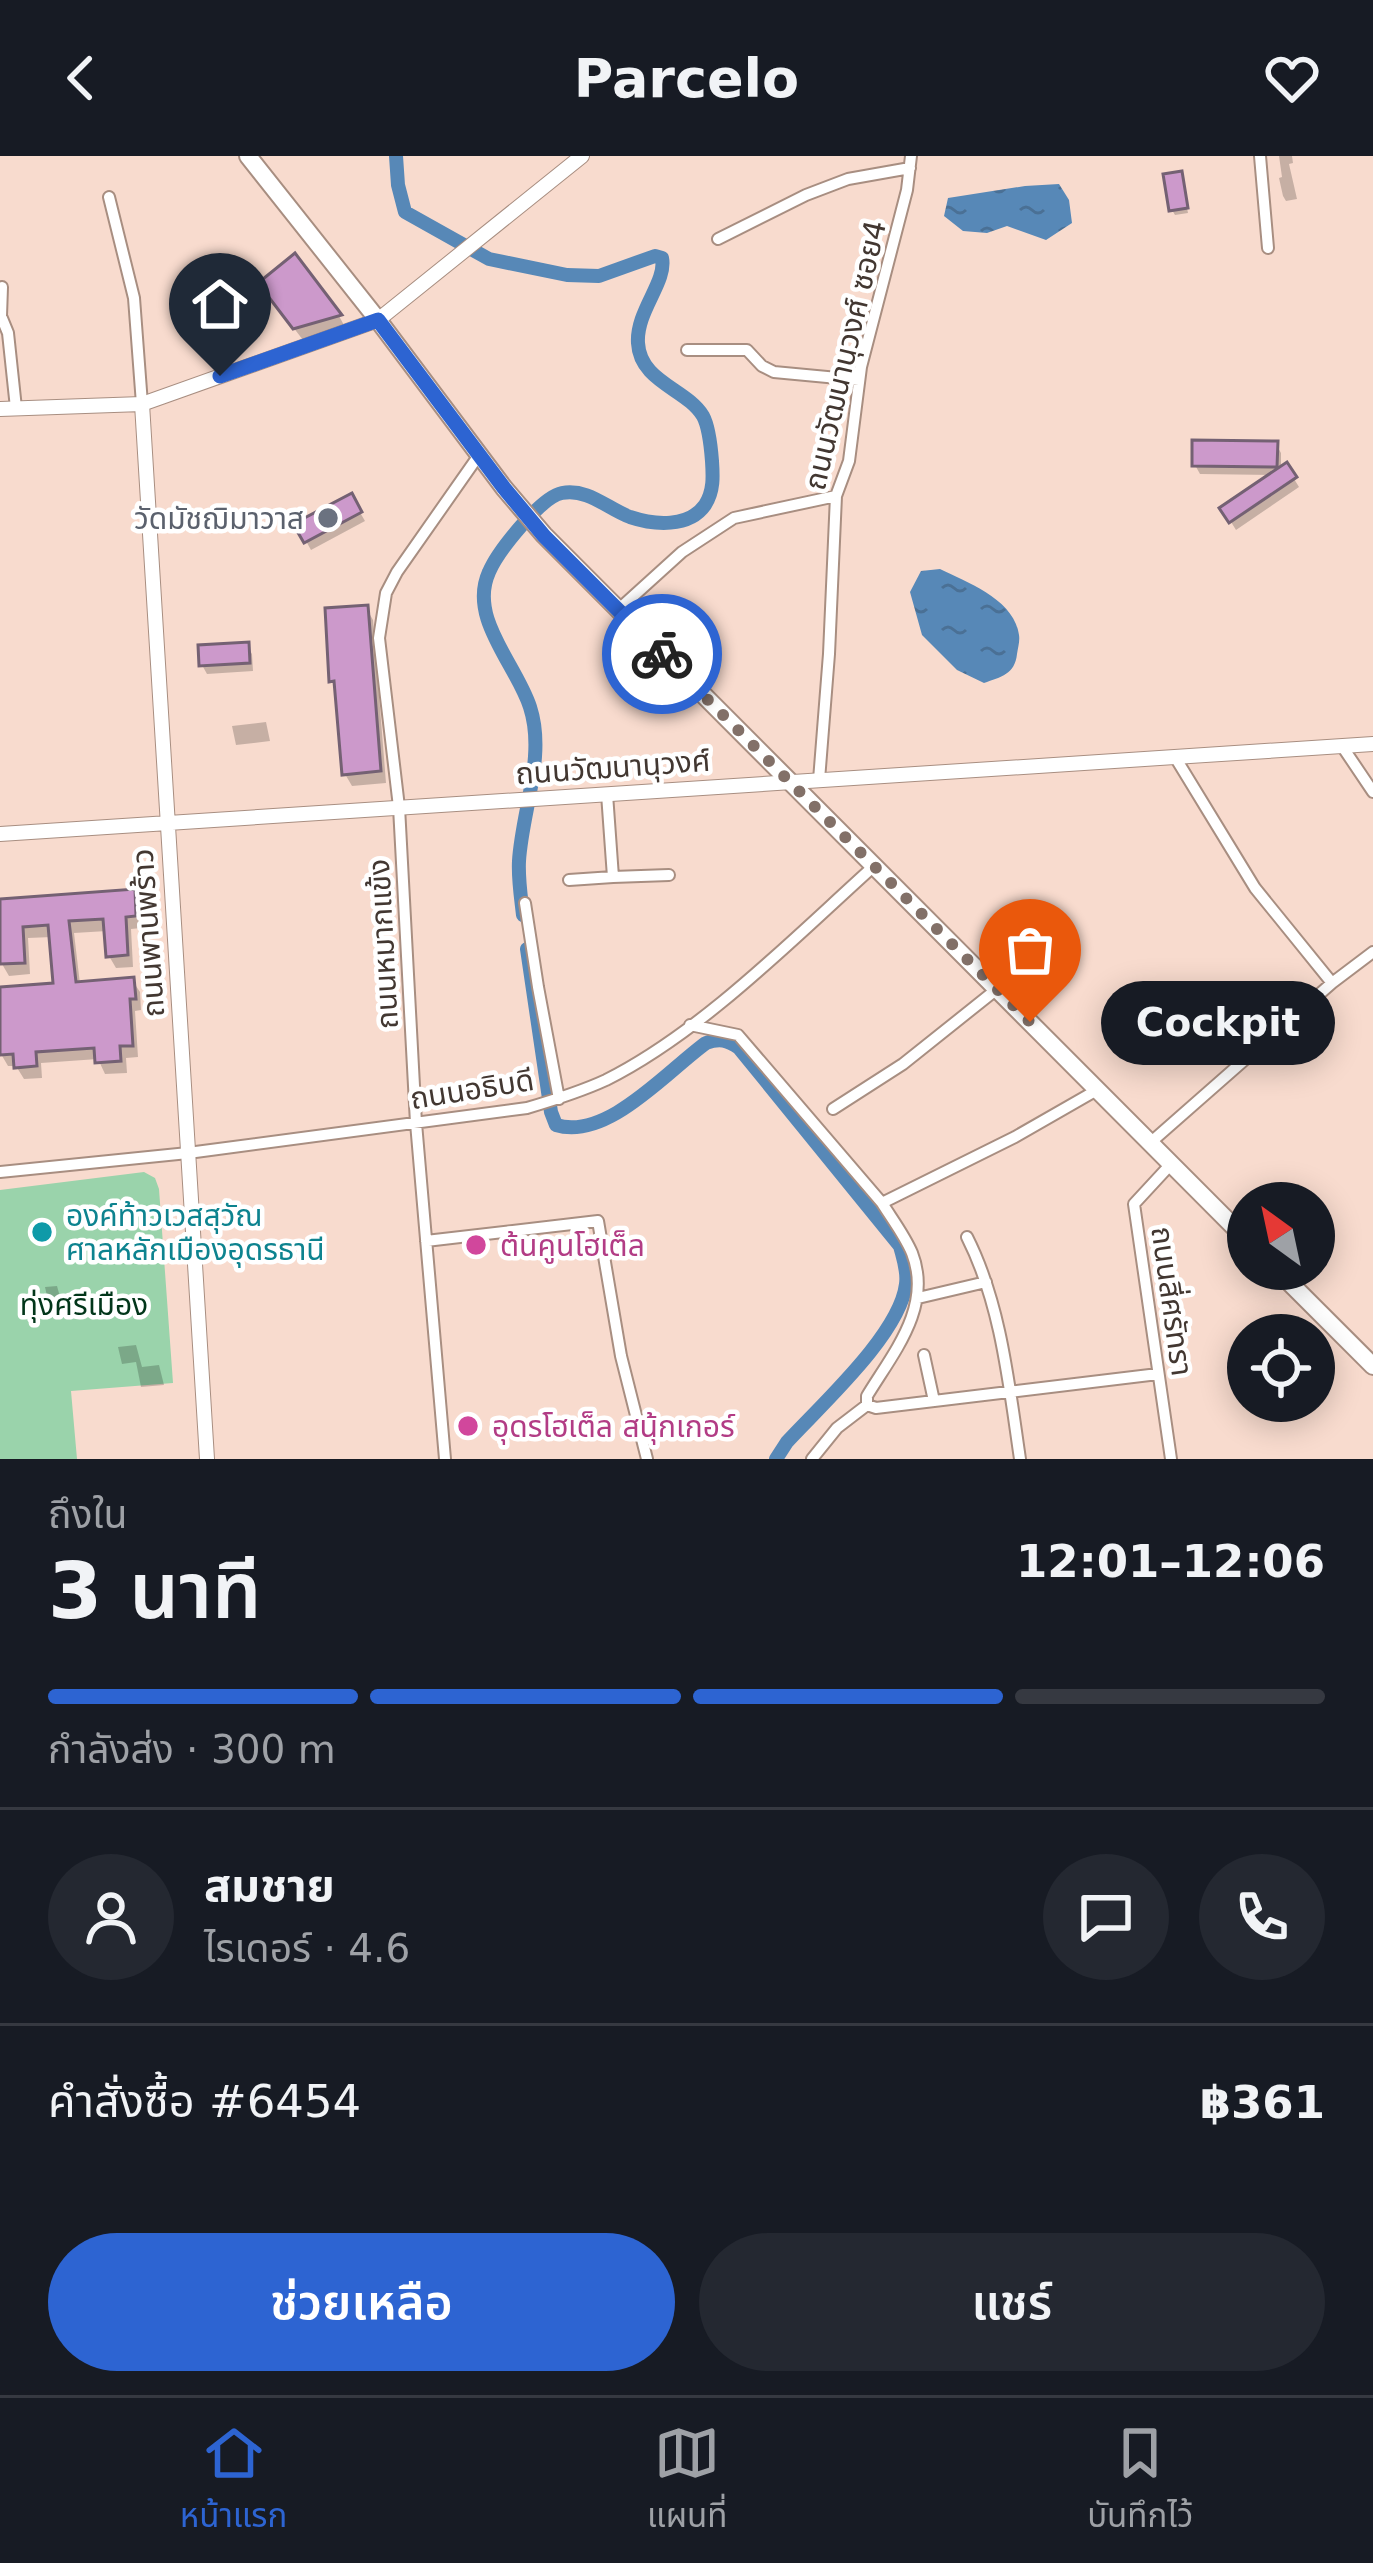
<!DOCTYPE html>
<html lang="th">
<meta charset="utf-8">
<style>
body{margin:0;font-family:"DejaVu Sans","Noto Sans Thai",sans-serif;background:#242831;color:#f1f3f6;height:100vh;display:flex;flex-direction:column;font-size:45px;white-space:nowrap}
*{box-sizing:border-box;margin:0}
p{font-size:39px;color:#9ea1a6}
.icon{flex:none;width:66px;height:66px;fill:none;stroke:currentColor;stroke-width:2;stroke-linecap:round;stroke-linejoin:round}
.map{position:relative;height:1303px;overflow:hidden}
.drawer{display:flex;flex-direction:column;background:#171b24;flex:1}
.drawer>*{flex:none}
.needle{width:78px;rotate:327deg}
.controls{position:absolute;left:1227px;top:1026px;display:grid;gap:24px}
.controls a{display:grid;place-items:center;width:108px;height:108px;border-radius:50%;background:#171b24;box-shadow:0 6px 30px #0003;font-size:60px}
.pin{position:absolute;display:grid;place-items:center;width:102px;height:102px;color:#fff;margin:-123px -51px;border-radius:50% 50% 50% 0;rotate:-45deg;box-shadow:0 0 12px #0007}
.pin .icon{rotate:45deg}
.courier{position:absolute;display:grid;place-items:center;width:120px;height:120px;margin:-60px;border:9px solid #2d64d2;border-radius:50%;background:#fff;color:#222;box-shadow:0 3px 15px #0007}
.bubble{position:absolute;height:84px;border-radius:42px;background:#171b24;box-shadow:0 6px 30px #0003;font-size:39px;font-weight:600;line-height:84px;text-align:center}
.summary em{font-style:normal;font-weight:600}
.summary div{display:flex;flex-direction:column-reverse}
.summary{display:flex;align-items:center;justify-content:space-between;height:204px;padding:0 48px}
h1{font-size:78px;font-weight:600;line-height:90px}
.bar{display:grid;grid-template-columns:repeat(4,1fr);gap:18px 12px;align-content:center;height:144px;padding:0 48px}
.bar i{height:15px;border-radius:9px;background:#363941}
.bar .active{background:#2d64d2}
.bar p{grid-column:span 4}
.line{display:flex;align-items:center;gap:30px;padding:0 48px;border-top:3px solid #363941}
.line div{flex:1}
.round{display:grid;place-items:center;flex:none;width:126px;height:126px;border-radius:63px;background:#242831}
.button{display:flex;gap:24px;margin-top:auto;padding:24px 48px}
.button a{flex:1;height:138px;border-radius:72px;background:#2d64d2;color:#fff;font-size:48px;font-weight:600;line-height:138px;text-align:center}
.button a+a{background:#242831;color:#f1f3f6}
header{display:flex;justify-content:space-between;align-items:center;height:156px;padding:0 48px;background:#171b24;font-size:54px;font-weight:600}
.tab-bar{display:flex;justify-content:space-around;align-items:center;height:168px;border-top:3px solid #363941;background:#171b24;font-size:33px;color:#9ea1a6}
.tab-bar a{display:grid;justify-items:center;gap:6px}
.tab-bar .active{color:#2d64d2}
.map>svg:first-child{display:block}
.green{fill:#9ad3ab}
.water{fill:url(#water-ripples)}
.shadow{fill:#0003}
.lines{fill:none;stroke-linecap:round;stroke-linejoin:round}
.canal{stroke:#5788b7;stroke-width:14}
.building{fill:#cc99cb;stroke:#746173;stroke-width:3}
.minor-casing{stroke:#a88e81;stroke-width:14}
.tertiary-casing{stroke:#a88e81;stroke-width:16}
.primary-casing{stroke:#a88e81;stroke-width:20}
.minor{stroke:#fff;stroke-width:10}
.tertiary{stroke:#fff;stroke-width:14}
.primary{stroke:#fff;stroke-width:16}
.done{stroke:#827068;stroke-width:12;stroke-dasharray:0 21.6}
.route{stroke:#2d64d2;stroke-width:15}
.worship-dot{fill:#6b7280;stroke:#fff;stroke-width:4.5}
.culture-dot{fill:#0f9aa8;stroke:#fff;stroke-width:4.5}
.hotel-dot{fill:#d1479c;stroke:#fff;stroke-width:4.5}
.labels{text-anchor:middle;dominant-baseline:central;stroke-width:9;stroke-linejoin:round;paint-order:stroke}
.street-label{font-size:30px;fill:#423731;stroke:#fff}
.worship-label{font-size:30px;fill:#5b616d;stroke:#fff;text-anchor:end}
.culture-label{font-size:30px;fill:#0d838f;stroke:#fff;text-anchor:start}
.hotel-label{font-size:30px;fill:#b23c85;stroke:#fff;text-anchor:start}
.park-label{font-size:30px;fill:#02361a;stroke:#fff}
</style>
<header><svg class="icon" aria-label="back" viewBox="0 0 24 24"><path d="M15 5l-7 7 7 7"/></svg>Parcelo<svg class="icon" aria-label="heart" viewBox="0 0 24 24"><path d="M12 20l-8-8c-3-5 5-10 8-4 3-6 11-1 8 4z"/></svg></header>
<div class="map">
<svg width="1373" height="1303" viewBox="0 0 1373 1303">
<defs>
<pattern id="water-ripples" width="26" height="14" patternUnits="userSpaceOnUse" patternTransform="scale(3)"><rect width="26" height="14" fill="#5788b7"/><path d="M2 4q2-2 4 0t4 0M15 11q2-2 4 0t4 0" fill="none" stroke="#4a7095"/></pattern>
</defs>
<rect width="100%" height="100%" fill="#f8dbce"/>
<path class="green" d="M144,1016L155,1022L159,1033L173,1227L71,1235L77,1303H0V1034Z"/>
<path class="water" d="M1059,28L1069,44L1072,67L1046,84L1007,70L987,77L963,75L944,60L948,42L1025,30Z
M940,413C968,427 1014,443 1019,479C1020,485 1018,491 1017,498C1015,518 1001,521 984,527L957,514L922,479L910,436L921,415Z"/>
<path class="shadow" d="M1279,0H1292L1293,7L1289,8L1297,43L1286,45L1283,40L1279,22L1282,21Z
M1180,18L1188,57L1175,59L1172,54Z
M295,102L339,160L345,171L303,184L269,140Z
M1276,288L1281,297V314L1286,310L1299,331L1236,374L1223,353L1274,319L1200,318L1195,309Z
M351,341L365,365L311,394L297,369Z
M366,452L373,464L386,627L352,630L345,618L338,535L332,525Z
M247,489L252,498L253,515L207,518L202,509Z
M266,566L270,585L236,589L232,570Z
M133,736L140,749L141,772L131,773L133,811L116,812L109,800L107,775L74,777L80,828L132,824L140,836L141,854L135,855L138,901L126,902L127,917L105,918L98,903L41,907L42,922L24,923L16,910H8L1,898L0,834L56,830L52,781L28,782L30,818L9,820L2,808L0,746Z
M57,1130L62,1148L49,1149L45,1131Z
M136,1189L142,1211L159,1209L164,1229L141,1231L136,1206L122,1208L118,1191Z"/>
<g class="lines">
<path class="canal" d="M396,0L398,29L405,56L489,103L567,119L599,120L655,100L662,102C667,126 636,155 638,187C640,226 687,233 703,260C709,271 711,292 712,305C713,320 714,335 705,349C689,372 654,369 630,361C608,353 588,332 562,337C541,341 498,395 489,416C468,462 516,508 530,551C546,600 522,655 519,705C518,723 521,741 523,759
M527,793L551,956L556,969C607,985 667,915 706,887C720,882 727,884 739,892L900,1090C903,1102 908,1115 906,1128C900,1178 821,1249 787,1286L776,1303"/>
</g>
<path class="building" d="M1182,15L1188,52L1169,55L1163,18Z
M295,97L342,159L293,173L258,127Z
M1192,284L1278,285L1277,311L1192,310Z
M1287,306L1297,321L1229,367L1219,352Z
M352,337L362,356L304,387L293,368Z
M368,449L381,615L342,619L334,525L329,526L325,452Z
M249,486L250,507L199,510L198,489Z
M135,733L136,760L126,761L128,799L106,801L103,763L69,765L76,826L134,821L136,843H130L133,890H120L121,905L95,907L94,892L36,896L37,910L14,912L13,898L0,899V831L53,827L48,769L23,771L25,807L0,808V743Z"/>
<g class="lines">
<g class="minor-casing">
<path id="minor" d="M1260,0L1268,92
M109,41L134,142L142,248
M718,83L806,39L848,23L910,12
M2,131L1,160L8,177L16,252
M687,194H747L762,210L774,216L859,224
M618,454L682,396L734,362L836,340
M1342,590L1373,636
M1175,601L1255,732L1332,827
M819,624L829,498L836,340L849,305L861,211L907,34L911,0
M607,638L613,721L669,719
M569,724L613,721
M525,747L538,831L559,943
M690,869L738,879L882,1047L1015,981L1097,934
M833,953L903,908L997,833
M1150,987L1332,827L1373,796
M0,1016L188,997L527,952C554,944 580,936 606,924C702,876 794,782 874,710
M882,1047C892,1063 905,1080 912,1097C933,1151 893,1197 867,1240V1249L876,1252L1158,1218
M967,1081C1001,1148 1009,1229 1020,1303
M426,1085L598,1065L621,1200L647,1303
M918,1142L986,1126
M924,1199L934,1245
M445,1303L416,967L399,651L379,482L386,437L397,416L479,299
M812,1303L837,1272L867,1249
M1171,1303L1134,1048L1171,1008"/>
</g>
<g class="tertiary-casing">
<path id="tertiary" d="M142,248L207,1303
M0,253L142,248L378,164L582,0
M0,678L1373,588"/>
</g>
<g class="primary-casing">
<path id="primary" d="M248,0L378,164L504,332L544,379L1248,1085
M1276,1113L1373,1210"/>
</g>
<use href="#minor" class="minor"/>
<use href="#tertiary" class="tertiary"/>
<use href="#primary" class="primary"/>
</g>
<g class="lines">
<path class="done" d="M662,498L1030,866"/>
<path class="route" d="M220,220L378,164L504,332L544,380L662,498"/>
</g>
<circle class="worship-dot" cx="328" cy="362" r="12"/>
<circle class="culture-dot" cx="42" cy="1076" r="12"/>
<g class="hotel-dot">
<circle cx="476" cy="1089" r="12"/>
<circle cx="468" cy="1270" r="12"/>
</g>
<g class="labels">
<g class="street-label">
<text transform="translate(845 199) rotate(-77)">ถนนวัฒนานุวงศ์ ซอย4</text>
<text transform="translate(613 611) rotate(-4)">ถนนวัฒนานุวงศ์</text>
<text transform="translate(148 777) rotate(-94)">ถนนพานพร้าว</text>
<text transform="translate(383 788) rotate(-93)">ถนนหมากแข้ง</text>
<text transform="translate(472 933) rotate(-9)">ถนนอธิบดี</text>
<text transform="translate(1172 1145) rotate(82)">ถนนสี่ศรัทรา</text>
</g>
<g class="worship-label">
<text x="304" y="362">วัดมัชฌิมาวาส</text>
</g>
<g class="culture-label">
<text x="66" y="1059">องค์ท้าวเวสสุวัณ<tspan x="66" dy="34">ศาลหลักเมืองอุดรธานี</tspan></text>
</g>
<g class="hotel-label">
<text x="500" y="1089">ต้นคูนโฮเต็ล</text>
<text x="492" y="1270">อุดรโฮเต็ล สนุ้กเกอร์</text>
</g>
<g class="park-label">
<text x="84" y="1148">ทุ่งศรีเมือง</text>
</g>
</g>
</svg>
<div class="controls">
<a><svg class="needle" viewBox="-14 -14 28 28"><path d="M0-13l5 13h-10z" fill="#e53935"/><path d="M0 13l5-13h-10z" fill="#9ea1a6"/></svg></a>
<a><svg class="icon" aria-label="locate" viewBox="0 0 24 24"><circle cx="12" cy="12" r="6"/><path d="M12 2v4M12 18v4M2 12h4M18 12h4"/></svg></a>
</div>
<div class="pin" style="left:1030px;top:866px;background:#ea580c"><svg class="icon" aria-label="bag" viewBox="0 0 24 24"><path d="M5 8h14l-1 12H6zM9 8a3 3 0 0 1 6 0"/></svg></div>
<div class="pin" style="left:220px;top:220px;background:#1f2937"><svg class="icon" aria-label="home" viewBox="0 0 24 24"><path d="M3 11l9-7 9 7M6 9v11h12V9"/></svg></div>
<div class="courier" style="left:662px;top:498px"><svg class="icon" aria-label="bike" viewBox="0 0 24 24"><circle cx="6" cy="16" r="4"/><circle cx="18" cy="16" r="4"/><path d="M6 16l4-8h5l3 8M10 8l3 8H6M13 5h3"/></svg></div>
<div class="bubble" style="left:1101px;top:825px;width:234px">Cockpit</div>
</div>
<section class="drawer">
<div class="summary"><div><h1>3 นาที</h1><p>ถึงใน</p></div><em>12:01–12:06</em></div>
<div class="bar"><i class="active"></i><i class="active"></i><i class="active"></i><i></i><p>กำลังส่ง · 300 m</p></div>
<div class="line" style="height:216px"><a class="round"><svg class="icon" aria-label="person" viewBox="0 0 24 24"><circle cx="12" cy="8" r="4"/><path d="M4 21q1-7 8-7t8 7"/></svg></a><div><b>สมชาย</b><p>ไรเดอร์ · 4.6</p></div><a class="round"><svg class="icon" aria-label="chat" viewBox="0 0 24 24"><path d="M4 5h16v11H9l-5 4z"/></svg></a><a class="round"><svg class="icon" aria-label="phone" viewBox="0 0 24 24"><path d="M5 4h4l2 5-3 2q2 4 5 5l2-3 5 2v4C11 20 4 13 5 4z"/></svg></a></div>
<div class="line" style="height:156px"><div>คำสั่งซื้อ #6454</div><b>฿361</b></div>
<div class="button"><a>ช่วยเหลือ</a><a>แชร์</a></div>
</section>
<nav class="tab-bar">
<a class="active"><svg class="icon" aria-label="home" viewBox="0 0 24 24"><path d="M3 11l9-7 9 7M6 9v11h12V9"/></svg>หน้าแรก</a>
<a><svg class="icon" aria-label="map" viewBox="0 0 24 24"><path d="M3 6l6-2 6 2 6-2v14l-6 2-6-2-6 2zM9 4v14M15 6v14"/></svg>แผนที่</a>
<a><svg class="icon" aria-label="saved" viewBox="0 0 24 24"><path d="M7 4h10v16l-5-4-5 4z"/></svg>บันทึกไว้</a>
</nav>
